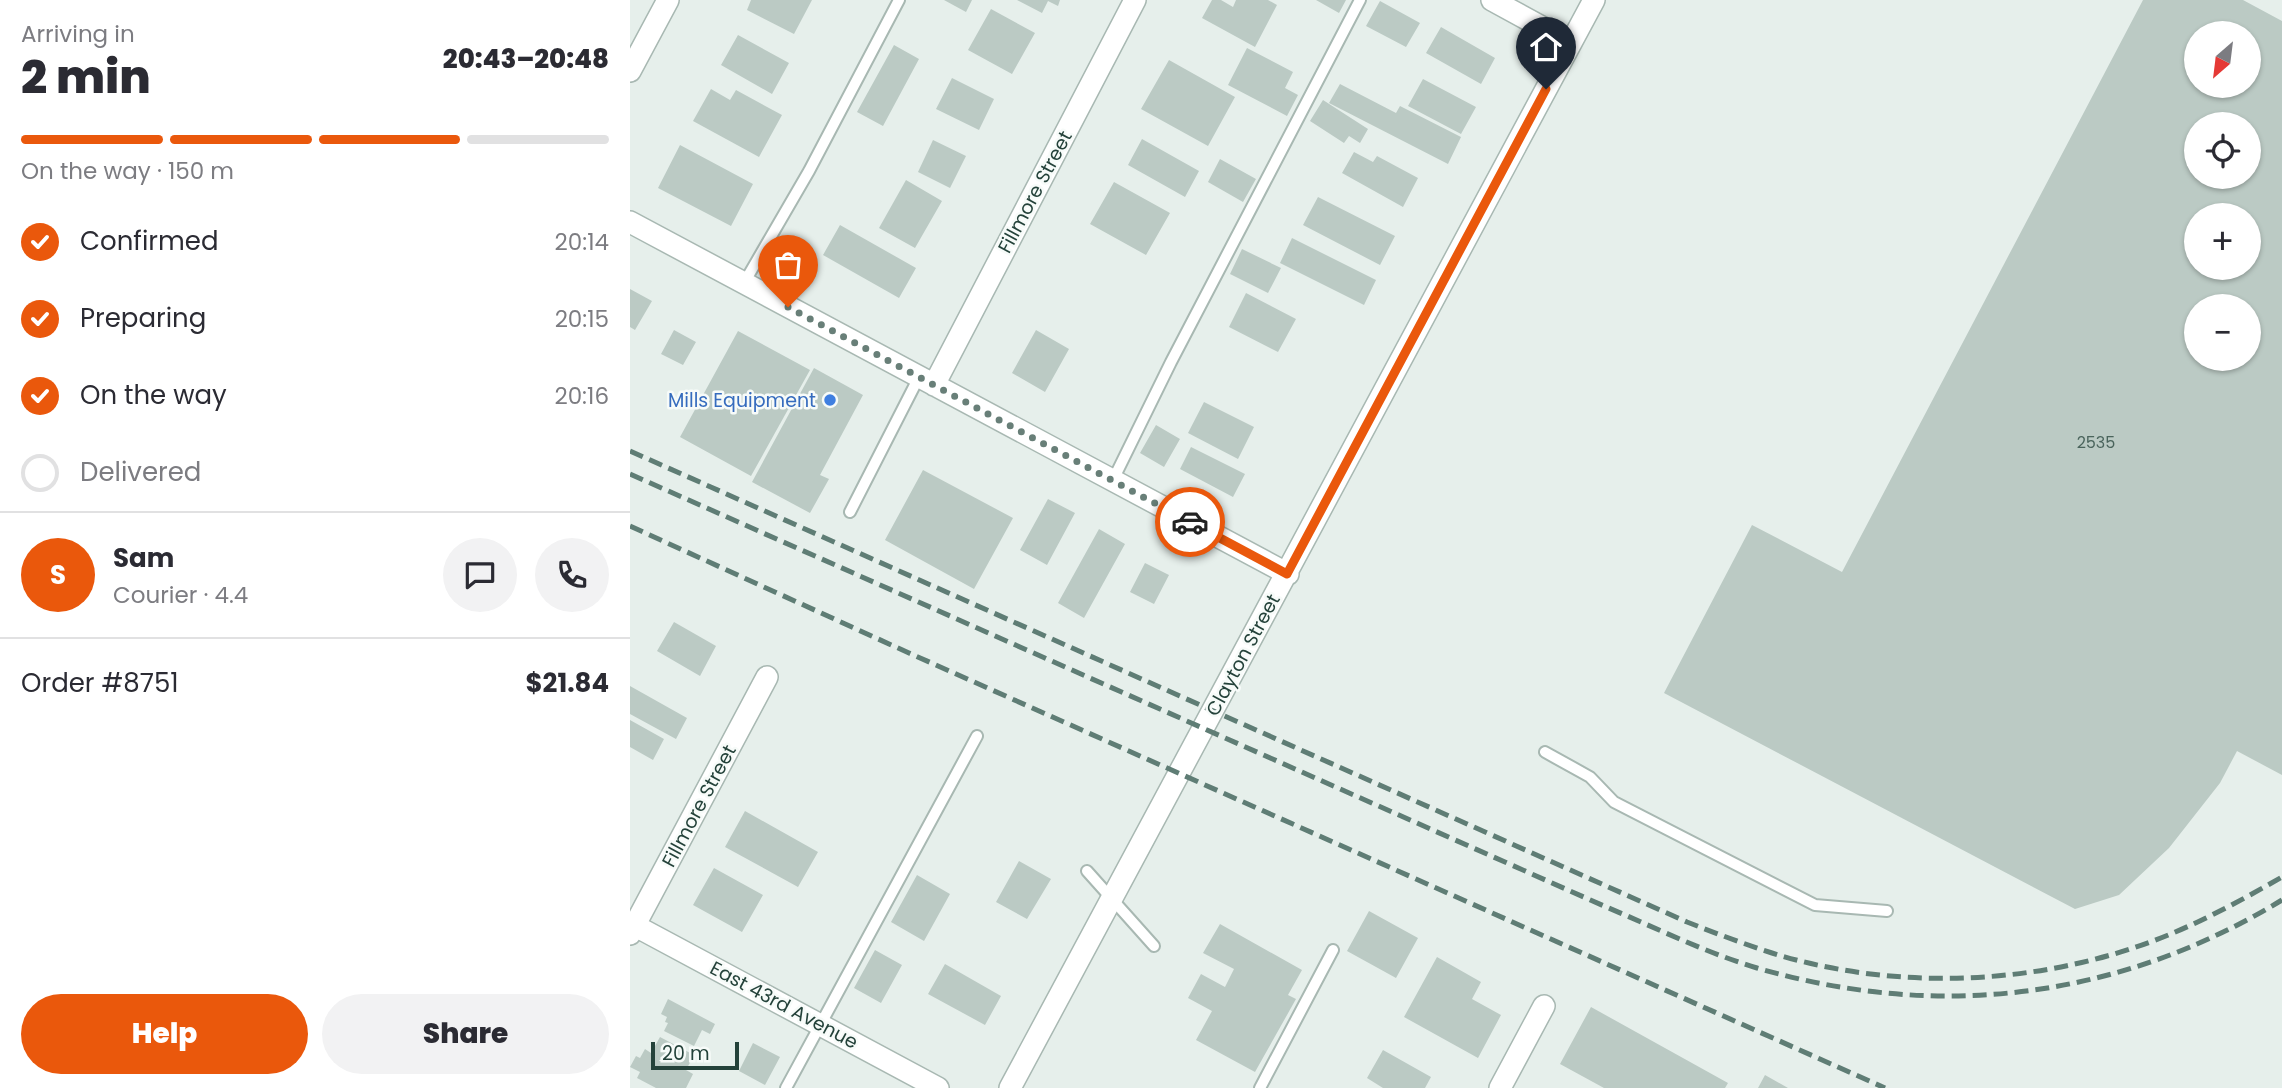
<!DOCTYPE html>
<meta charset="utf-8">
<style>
body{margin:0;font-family:Poppins,sans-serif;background:#f2f2f3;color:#2b2b33;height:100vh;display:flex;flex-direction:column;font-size:26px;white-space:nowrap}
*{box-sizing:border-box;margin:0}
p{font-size:23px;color:#7c7c81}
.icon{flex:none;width:38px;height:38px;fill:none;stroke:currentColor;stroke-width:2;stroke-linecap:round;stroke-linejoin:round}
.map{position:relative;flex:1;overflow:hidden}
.details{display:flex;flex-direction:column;background:#fff;width:630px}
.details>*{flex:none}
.needle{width:46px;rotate:208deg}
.tools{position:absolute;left:1554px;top:21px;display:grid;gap:14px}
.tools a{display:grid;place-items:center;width:77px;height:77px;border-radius:50%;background:#fff;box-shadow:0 2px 5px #0004;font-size:35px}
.scale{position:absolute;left:21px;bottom:18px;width:88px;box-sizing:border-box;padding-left:7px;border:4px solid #24423a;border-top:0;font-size:19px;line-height:24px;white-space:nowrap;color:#24423a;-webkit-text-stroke:5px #f7fbf9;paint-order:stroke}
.pin{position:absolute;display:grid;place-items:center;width:60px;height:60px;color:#fff;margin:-72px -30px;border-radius:50% 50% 50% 0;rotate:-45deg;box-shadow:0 0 7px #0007}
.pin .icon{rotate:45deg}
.courier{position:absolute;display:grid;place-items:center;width:70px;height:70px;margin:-35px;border:5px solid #ea580c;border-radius:50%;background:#fff;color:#222;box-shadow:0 2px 9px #0007}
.headline em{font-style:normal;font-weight:800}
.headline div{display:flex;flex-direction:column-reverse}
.headline{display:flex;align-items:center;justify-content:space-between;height:119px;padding:0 21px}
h1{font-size:46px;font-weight:800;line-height:52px}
.bar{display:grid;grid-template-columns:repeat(4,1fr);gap:10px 7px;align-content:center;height:84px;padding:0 21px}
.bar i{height:9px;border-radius:5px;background:#e1e1e2}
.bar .active{background:#ea580c}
.bar p{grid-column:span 4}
.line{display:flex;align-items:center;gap:18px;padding:0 21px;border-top:2px solid #e1e1e2}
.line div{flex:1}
.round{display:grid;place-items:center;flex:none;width:74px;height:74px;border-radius:37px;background:#f2f2f3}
ol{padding:0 21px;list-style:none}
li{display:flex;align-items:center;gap:21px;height:77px}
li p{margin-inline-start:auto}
li .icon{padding:7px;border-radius:50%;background:#ea580c;color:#fff;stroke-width:4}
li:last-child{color:#7c7c81}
li i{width:38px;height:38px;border:4px solid #e1e1e2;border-radius:50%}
.action{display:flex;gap:14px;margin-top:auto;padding:14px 21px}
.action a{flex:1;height:80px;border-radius:42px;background:#ea580c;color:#fff;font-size:28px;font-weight:800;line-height:80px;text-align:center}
.action a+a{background:#f2f2f3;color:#2b2b33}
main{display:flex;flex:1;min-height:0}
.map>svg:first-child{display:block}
.building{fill:#bbcac4;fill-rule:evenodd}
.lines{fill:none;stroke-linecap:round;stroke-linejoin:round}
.service-casing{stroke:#a8b8b2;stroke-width:14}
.minor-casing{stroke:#a8b8b2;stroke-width:24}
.service{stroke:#fff;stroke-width:10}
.minor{stroke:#fff;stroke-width:21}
.rail{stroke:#5f7d75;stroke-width:5;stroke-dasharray:14 7;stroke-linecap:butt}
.done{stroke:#687f78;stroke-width:7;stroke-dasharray:0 12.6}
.route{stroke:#ea580c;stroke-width:9}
.shop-dot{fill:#3f7fe0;stroke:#f7fbf9;stroke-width:2.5}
.labels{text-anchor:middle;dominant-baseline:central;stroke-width:5;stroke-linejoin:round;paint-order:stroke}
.number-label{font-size:16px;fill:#4a645c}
.street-label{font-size:19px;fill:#24423a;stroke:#f7fbf9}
.shop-label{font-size:19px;fill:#366cbe;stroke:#f7fbf9;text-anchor:end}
</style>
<main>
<section class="details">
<div class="headline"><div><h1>2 min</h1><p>Arriving in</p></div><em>20:43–20:48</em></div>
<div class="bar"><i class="active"></i><i class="active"></i><i class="active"></i><i></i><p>On the way · 150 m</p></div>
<ol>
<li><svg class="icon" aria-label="check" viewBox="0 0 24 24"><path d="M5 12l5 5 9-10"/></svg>Confirmed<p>20:14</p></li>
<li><svg class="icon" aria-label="check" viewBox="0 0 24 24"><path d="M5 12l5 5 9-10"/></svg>Preparing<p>20:15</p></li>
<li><svg class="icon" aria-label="check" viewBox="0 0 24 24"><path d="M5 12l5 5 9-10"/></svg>On the way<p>20:16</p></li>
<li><i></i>Delivered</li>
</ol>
<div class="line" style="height:126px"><b class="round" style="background:#ea580c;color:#fff">S</b><div><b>Sam</b><p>Courier · 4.4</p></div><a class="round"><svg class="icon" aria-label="chat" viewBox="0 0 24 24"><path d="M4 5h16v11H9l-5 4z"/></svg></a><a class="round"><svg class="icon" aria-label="phone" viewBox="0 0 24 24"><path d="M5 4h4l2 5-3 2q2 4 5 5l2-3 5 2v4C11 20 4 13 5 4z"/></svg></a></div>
<div class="line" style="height:91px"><div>Order #8751</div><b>$21.84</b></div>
<div class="action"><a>Help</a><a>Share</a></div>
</section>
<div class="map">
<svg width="1652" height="1088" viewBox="0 0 1652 1088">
<rect width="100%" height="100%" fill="#e6efeb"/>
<path class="building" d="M121,0H182L164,34L117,10Z
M314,0H342L336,12Z
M387,0H430L428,6L418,1L412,13Z
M582,0H591L603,7L606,0H638L647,5L625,47L572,18Z
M686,0H716L709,13Z
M1513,0H1613L1652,21V775L1607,751L1590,783L1539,848L1489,895L1445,909L1034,693L1122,525L1212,572ZM1566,33H1619V86H1566ZM1566,124H1619V177H1566ZM1566,215H1619V268H1566ZM1566,306H1619V359H1566Z
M750,1L790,23L776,47L736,26Z
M361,9L405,33L382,74L338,50Z
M811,27L865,58L851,84L796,53Z
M108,35L159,63L142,94L91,65Z
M264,45L289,59L253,126L227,112Z
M617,48L663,72L655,88L668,95L657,116L598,85Z
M539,60L605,97L578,146L511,109Z
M322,78L364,99L349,130L306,109Z
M793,79L846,107L831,134L778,106Z
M710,84L766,113L770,106L831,137L818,164L699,103Z
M81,89L100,100L106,90L152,115L129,157L63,121Z
M693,100L738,129L730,143L719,136L714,143L680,121Z
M512,139L569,171L555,197L498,165Z
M303,140L336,156L320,188L288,172Z
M50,145L123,184L101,226L28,188Z
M724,152L743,162L747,156L788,178L773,207L712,173Z
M590,159L626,179L613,202L578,182Z
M276,180L312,201L285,248L249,228Z
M484,182L540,213L516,255L460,224Z
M688,197L765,236L750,265L673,225Z
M210,225L286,268L269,298L193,255Z
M662,238L746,280L734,305L650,263Z
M612,249L651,268L638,293L600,274Z
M0,289L22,301L5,330L0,327Z
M616,293L666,319L648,352L599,327Z
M44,330L66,342L53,365L31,354Z
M406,330L439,349L415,392L382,373Z
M108,331L180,370L121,476L50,437Z
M184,368L233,395L190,475L199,479L180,513L122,482Z
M574,402L624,427L608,459L558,433Z
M526,425L550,439L534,467L510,453Z
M561,447L615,474L603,497L550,469Z
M293,470L383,518L344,589L255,540Z
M418,499L445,513L417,565L390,550Z
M469,529L495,544L454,618L428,603Z
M515,563L539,575L524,604L500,592Z
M44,622L86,646L70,676L27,651Z
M0,686L57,718L46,739L0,714Z
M0,720L34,739L23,760L0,747Z
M115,811L188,852L168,887L95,847Z
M389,861L421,879L397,919L366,902Z
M84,868L133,895L112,932L63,905Z
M287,875L320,894L294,941L261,922Z
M739,911L788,938L766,978L717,951Z
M590,924L672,970L658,995L666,999L625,1072L566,1040L582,1011L558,998L571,974L595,987L604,969L573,953Z
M245,950L272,965L251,1003L224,988Z
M807,957L851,982L842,999L871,1015L848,1058L774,1017Z
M315,964L371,996L355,1025L298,994Z
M38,999L85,1024L80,1034L72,1030L64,1046L34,1031L38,1023L35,1022L37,1017L31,1014Z
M961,1007L1098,1083L1095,1088H974L930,1064Z
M30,1037L64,1055L56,1070L63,1074L56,1088H26L7,1078L10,1072L0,1067L6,1056L10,1058L15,1049L21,1053Z
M123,1043L150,1057L135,1085L109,1071Z
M753,1050L801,1077L795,1088H753L737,1078Z
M1135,1075L1158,1088H1128Z"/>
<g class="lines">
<g class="service-casing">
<path id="service" d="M114,283L179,171L269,0
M483,480L541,362L730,0
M220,512L289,377
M915,752L960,777L984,802L1185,905L1257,911
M457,871L524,946
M156,1088L347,736
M630,1088L703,950"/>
</g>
<g class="minor-casing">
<path id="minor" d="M862,0L941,43
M0,71L38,0
M0,222L658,574
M304,385L505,0
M0,923L308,1088
M0,934L137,677
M380,1088L964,0
M870,1088L914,1006"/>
</g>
<use href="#service" class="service"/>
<use href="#minor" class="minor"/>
<path class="rail" d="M0,451L1057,922C1085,933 1114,944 1142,953C1270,993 1420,985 1543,933C1581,917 1617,897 1652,877
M0,474L974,906C1024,927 1074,952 1127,968C1309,1021 1489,999 1652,900
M0,526L279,653L1255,1088"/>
</g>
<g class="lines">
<path class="done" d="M158,307L560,522"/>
<path class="route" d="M560,522L657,574L916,89"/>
</g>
<circle class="shop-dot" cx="200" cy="400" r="7"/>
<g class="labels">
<g class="number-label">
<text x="1466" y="442">2535</text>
</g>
<g class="street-label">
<text transform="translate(405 192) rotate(-62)">Fillmore Street</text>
<text transform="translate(613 655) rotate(-62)">Clayton Street</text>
<text transform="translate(69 806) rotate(-62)">Fillmore Street</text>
<text transform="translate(154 1005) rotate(28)">East 43rd Avenue</text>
</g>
<g class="shop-label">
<text x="186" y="400">Mills Equipment</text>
</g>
</g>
</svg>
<div class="tools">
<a><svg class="needle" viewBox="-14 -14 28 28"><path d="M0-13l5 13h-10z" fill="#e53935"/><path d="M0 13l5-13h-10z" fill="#7c7c81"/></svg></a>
<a><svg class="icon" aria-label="locate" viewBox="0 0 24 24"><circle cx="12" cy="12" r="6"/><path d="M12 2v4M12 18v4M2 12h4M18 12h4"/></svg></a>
<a>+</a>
<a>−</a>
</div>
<div class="scale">20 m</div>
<div class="pin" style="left:158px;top:307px;background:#ea580c"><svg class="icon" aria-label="bag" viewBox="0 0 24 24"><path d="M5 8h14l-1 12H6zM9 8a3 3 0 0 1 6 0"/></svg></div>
<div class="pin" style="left:916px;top:89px;background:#1f2937"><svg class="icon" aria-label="home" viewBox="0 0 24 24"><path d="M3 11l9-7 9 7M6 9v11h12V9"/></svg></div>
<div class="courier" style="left:560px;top:522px"><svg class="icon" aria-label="car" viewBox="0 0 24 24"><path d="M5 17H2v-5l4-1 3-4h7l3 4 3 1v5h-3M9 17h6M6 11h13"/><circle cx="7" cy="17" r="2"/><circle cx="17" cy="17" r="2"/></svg></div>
</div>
</main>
